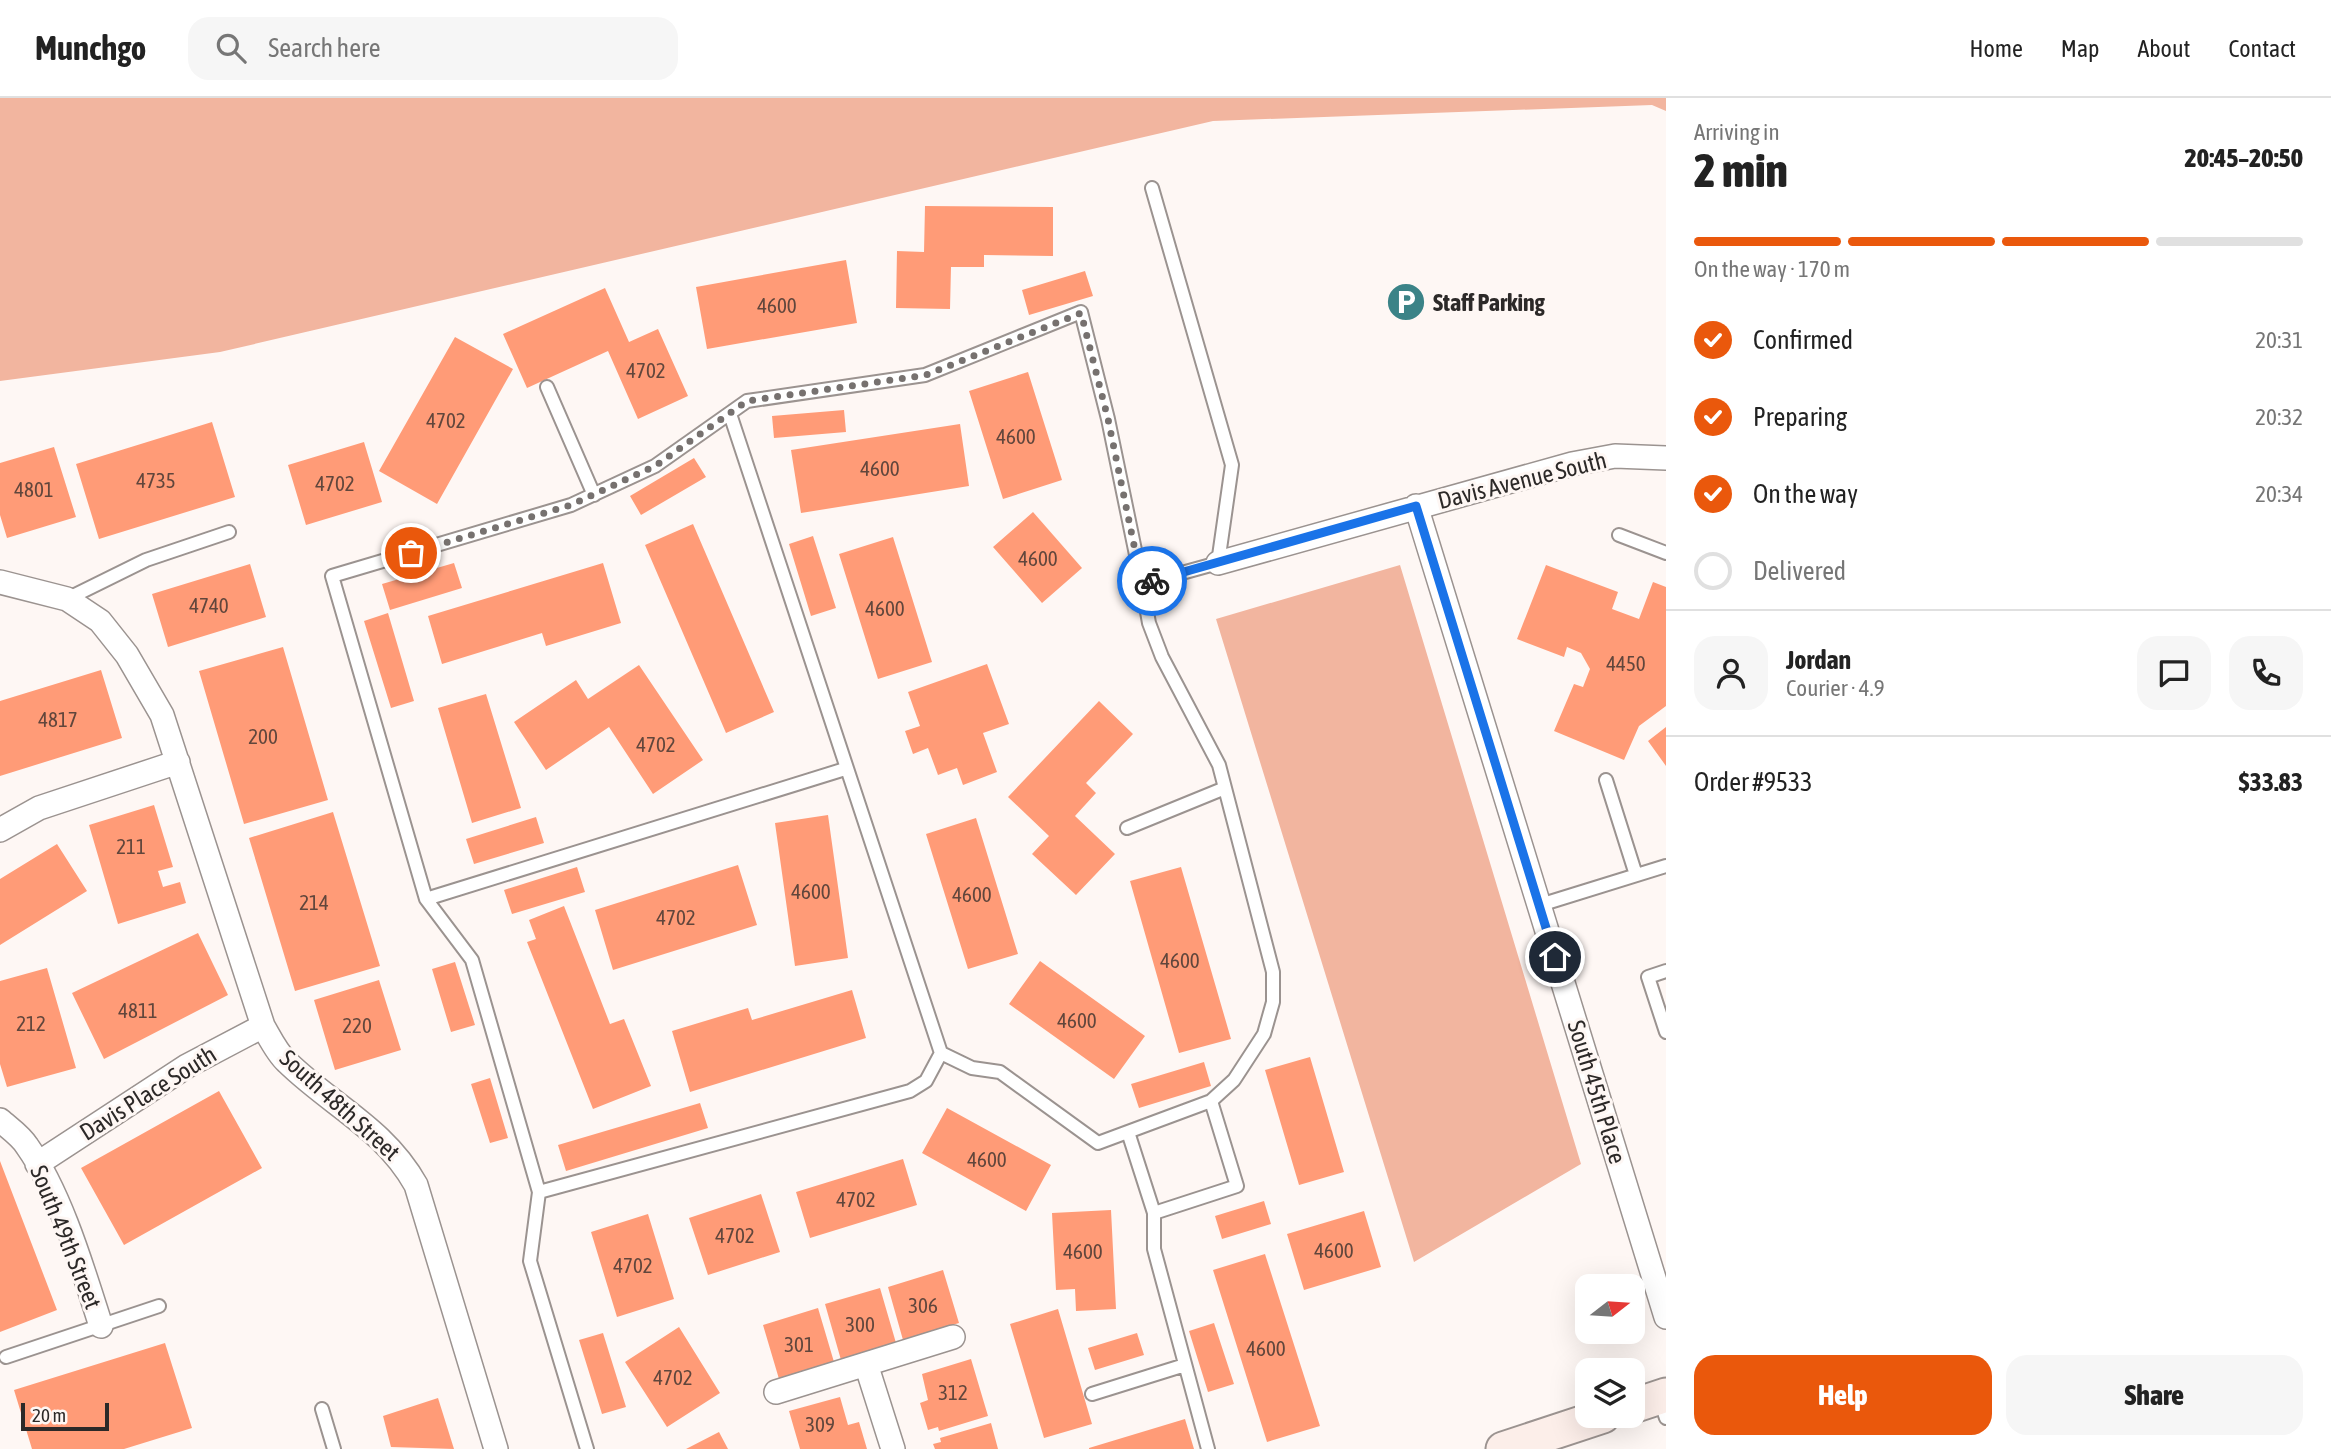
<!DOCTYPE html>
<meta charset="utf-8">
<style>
body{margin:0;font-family:"Asap Condensed",sans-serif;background:#f6f6f6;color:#222;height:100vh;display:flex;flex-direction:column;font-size:26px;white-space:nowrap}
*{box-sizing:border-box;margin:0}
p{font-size:23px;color:#767676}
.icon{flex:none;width:38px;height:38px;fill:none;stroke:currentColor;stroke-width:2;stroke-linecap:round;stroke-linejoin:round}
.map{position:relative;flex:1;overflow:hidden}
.panel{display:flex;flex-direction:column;background:#fff;width:665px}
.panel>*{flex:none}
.needle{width:46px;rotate:73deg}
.fabs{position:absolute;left:1575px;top:1176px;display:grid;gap:14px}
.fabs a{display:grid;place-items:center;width:70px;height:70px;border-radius:14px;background:#fff;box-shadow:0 7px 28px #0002;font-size:35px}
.scale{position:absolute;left:21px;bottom:18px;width:88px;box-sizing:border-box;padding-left:7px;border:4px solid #2c2928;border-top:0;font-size:19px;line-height:24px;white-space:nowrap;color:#2c2928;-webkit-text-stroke:5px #fef7f4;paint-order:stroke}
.pin{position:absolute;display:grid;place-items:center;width:60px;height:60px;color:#fff;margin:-30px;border:4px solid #fff;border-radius:50%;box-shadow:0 2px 7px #0007}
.courier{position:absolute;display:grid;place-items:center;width:70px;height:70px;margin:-35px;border:5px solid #1a73e8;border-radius:50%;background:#fff;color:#222;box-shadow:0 2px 9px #0007}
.overview em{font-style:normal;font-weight:800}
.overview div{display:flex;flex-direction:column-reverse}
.overview{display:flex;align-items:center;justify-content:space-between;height:119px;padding:0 28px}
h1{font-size:46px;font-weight:800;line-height:52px}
.bar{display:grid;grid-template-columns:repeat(4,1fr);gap:10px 7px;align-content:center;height:84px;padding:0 28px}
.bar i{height:9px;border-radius:5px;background:#e0e0e0}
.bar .selected{background:#ea580c}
.bar p{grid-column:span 4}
.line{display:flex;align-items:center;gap:18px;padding:0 28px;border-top:2px solid #e0e0e0}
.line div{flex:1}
.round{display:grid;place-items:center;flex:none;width:74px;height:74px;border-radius:21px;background:#f6f6f6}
ol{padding:0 28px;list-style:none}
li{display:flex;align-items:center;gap:21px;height:77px}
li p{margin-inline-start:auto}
li .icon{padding:7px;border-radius:50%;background:#ea580c;color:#fff;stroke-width:4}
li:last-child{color:#767676}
li i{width:38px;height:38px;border:4px solid #e0e0e0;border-radius:50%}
.primary-button{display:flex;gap:14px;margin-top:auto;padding:14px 28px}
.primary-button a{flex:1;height:80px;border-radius:21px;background:#ea580c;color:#fff;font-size:28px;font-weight:800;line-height:80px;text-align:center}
.primary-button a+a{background:#f6f6f6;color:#222}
header{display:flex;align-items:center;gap:42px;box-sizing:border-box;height:98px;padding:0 35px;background:#fff;border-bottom:2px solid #e0e0e0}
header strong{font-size:33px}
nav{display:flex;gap:38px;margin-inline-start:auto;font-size:24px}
.search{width:490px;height:63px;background:#f6f6f6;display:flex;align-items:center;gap:18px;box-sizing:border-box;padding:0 24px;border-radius:21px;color:#767676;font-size:26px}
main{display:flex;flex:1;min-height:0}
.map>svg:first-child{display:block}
.forest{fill:#f2b59f}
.building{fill:#ff9b77}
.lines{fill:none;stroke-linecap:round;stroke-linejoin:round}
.lane-casing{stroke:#9b9390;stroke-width:16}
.street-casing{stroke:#9b9390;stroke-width:26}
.secondary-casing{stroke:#9b9390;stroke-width:37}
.lane{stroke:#fff;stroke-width:12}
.street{stroke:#fff;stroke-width:23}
.secondary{stroke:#fceee9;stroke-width:33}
.done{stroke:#76716f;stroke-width:7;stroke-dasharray:0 12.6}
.route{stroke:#1a73e8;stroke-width:9}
.labels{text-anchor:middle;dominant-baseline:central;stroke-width:6;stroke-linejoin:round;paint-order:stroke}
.number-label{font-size:21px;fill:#61463c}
.poi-label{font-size:24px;font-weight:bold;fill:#2c2928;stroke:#fef7f4;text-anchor:start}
.street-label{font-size:24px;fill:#2c2928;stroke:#fef7f4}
</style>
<header>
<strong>Munchgo</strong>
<div class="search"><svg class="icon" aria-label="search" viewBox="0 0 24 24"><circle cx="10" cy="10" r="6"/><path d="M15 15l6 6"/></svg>Search here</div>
<nav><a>Home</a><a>Map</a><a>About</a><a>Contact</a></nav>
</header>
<main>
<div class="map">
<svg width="1666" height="1351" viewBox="0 0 1666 1351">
<rect width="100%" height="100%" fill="#fef7f4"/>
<path class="forest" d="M0,0H1666V13L1652,7L1213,23L220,254L0,283Z
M1400,467L1581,1066L1414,1164L1216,521Z"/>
<path class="building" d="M925,108L1053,109V158L984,157V169H951L950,211L896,210L897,153L924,154Z
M846,162L857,225L707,251L696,189Z
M1085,173L1093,198L1029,217L1022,192Z
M605,190L629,244L658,231L688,298L638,321L608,253L527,290L503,236Z
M455,239L513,271L437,406L379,373Z
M1028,274L1062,382L1003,401L969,293Z
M844,312L846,334L774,340L772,318Z
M212,324L235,399L99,441L76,366Z
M960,326L969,388L801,415L791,352Z
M364,344L382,404L306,427L288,367Z
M54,349L76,419L7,440L0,417V365Z
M694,360L706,379L641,417L630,398Z
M1033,414L1082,470L1042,505L993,449Z
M693,426L774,614L726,635L645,447Z
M813,438L836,510L811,518L789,446Z
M893,439L932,564L878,581L839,456Z
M454,465L462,490L390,512L382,486Z
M603,465L621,525L546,548L542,535L442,566L428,518Z
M250,466L266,519L168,549L152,496Z
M1546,467L1618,494L1612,511L1639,521L1653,484L1666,489V608L1639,628L1624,662L1554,633L1574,586L1583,589L1590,571L1581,555L1567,549L1564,559L1517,541Z
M388,515L414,603L391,610L364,523Z
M283,549L328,702L244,726L199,573Z
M987,566L1009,626L983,635L997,674L963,687L957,670L938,677L928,650L913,656L905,633L920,628L908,594Z
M639,567L703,662L653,696L609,629L546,672L514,624L576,582L588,601Z
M101,572L122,640L0,678V603Z
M486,596L521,710L472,725L438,610Z
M1099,603L1133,636L1086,685L1096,695L1075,718L1115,756L1076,797L1032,756L1049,738L1008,699Z
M1666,629V668L1648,643Z
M154,707L173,769L158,773L163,789L180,784L186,805L118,826L89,727Z
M333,714L380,868L295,893L249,740Z
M828,717L848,860L795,868L775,725Z
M536,719L544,745L474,766L466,741Z
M976,720L1018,856L968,871L926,736Z
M57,746L87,793L0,847V781Z
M738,767L757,827L613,872L595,812Z
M577,769L585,794L512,816L504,792Z
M1181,769L1231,941L1179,955L1130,783Z
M564,808L610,926L624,921L651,988L593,1011L527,844L536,841L529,822Z
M198,835L228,897L104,961L72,895Z
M1040,863L1145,938L1114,981L1009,906Z
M455,864L475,927L451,934L432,871Z
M47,870L76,970L7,989L0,966V883Z
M379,882L401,952L335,972L314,902Z
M852,892L866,940L690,994L672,933L748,910L752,922Z
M1310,959L1344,1074L1299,1087L1265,972Z
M1204,964L1211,988L1139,1010L1131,986Z
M490,980L508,1040L490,1045L471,986Z
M219,993L262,1070L124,1147L81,1070Z
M700,1005L708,1030L566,1073L558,1047Z
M947,1010L1051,1067L1026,1113L922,1055Z
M903,1061L917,1107L810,1140L796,1094Z
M0,1063L57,1212L0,1234Z
M761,1096L780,1154L708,1177L689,1120Z
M1264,1103L1271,1126L1222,1141L1215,1118Z
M1111,1112L1116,1211L1076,1213L1075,1191L1056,1192L1052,1115Z
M1364,1113L1381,1169L1304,1192L1287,1136Z
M648,1116L674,1201L617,1219L591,1134Z
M1265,1156L1320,1328L1267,1344L1213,1172Z
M943,1172L959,1225L903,1242L888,1189Z
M880,1190L896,1245L841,1262L825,1206Z
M818,1210L834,1264L779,1281L763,1227Z
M1058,1211L1092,1326L1044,1340L1010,1226Z
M1214,1225L1234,1286L1208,1294L1189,1233Z
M679,1229L720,1295L667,1329L625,1264Z
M603,1235L626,1309L602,1316L579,1242Z
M1137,1235L1144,1257L1095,1272L1088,1250Z
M165,1245L192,1330L124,1351H32L14,1292Z
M971,1261L988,1318L939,1333L938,1329L928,1332L920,1305L928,1302L922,1276Z
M840,1299L848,1327L859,1324L867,1351H800L789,1313Z
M438,1300L454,1351L391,1349L383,1318Z
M1185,1321L1194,1351H1089V1350Z
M991,1325L998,1351H935L933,1346L941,1344L940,1340Z
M719,1334L728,1351H686Z"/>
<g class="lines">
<g class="lane-casing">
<path id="lane" d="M547,289L594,397
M1619,437L1666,455
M67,501L146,462L229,434
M1606,682L1636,777
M1127,730L1225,690
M426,801L845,671
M1540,807L1666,768
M1666,873L1648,879L1666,934
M941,955L972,970L1000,974L1098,1045L1211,1003L1234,982L1264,936L1273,904V874L1219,667L1162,559L1149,525L1142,486L1218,465L1232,367L1152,90
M1128,1034L1154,1115L1237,1088L1211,1003
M539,1094L910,993L926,983L941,955L730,316
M1154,1115V1151L1208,1351
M6,1259L159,1208
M1092,1296L1185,1267
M1659,1299L1666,1320
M322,1311L334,1351
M587,1351L530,1163L539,1094L472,862L426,801L332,478L571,407L655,368L747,303L925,277L1081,214L1108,321L1142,486"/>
</g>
<g class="street-casing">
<path id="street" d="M1416,408L1666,1219
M1218,465L1572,366L1615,358L1666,360
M0,484L67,501L100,523L127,557L162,617L263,928C270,940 277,955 287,964C332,1008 384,1030 416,1087L496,1351
M0,732L39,710L178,664
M0,1022C9,1030 21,1038 27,1048C61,1096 83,1172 101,1228
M37,1066L187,968L263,928
M866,1266L893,1351
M776,1294L953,1239"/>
</g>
<g class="secondary-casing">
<path id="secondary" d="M1633,1308L1666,1297
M1503,1351L1603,1318"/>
</g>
<use href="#lane" class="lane"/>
<use href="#street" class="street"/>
<use href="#secondary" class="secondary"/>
</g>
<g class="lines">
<path class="done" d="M411,455L571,407L655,368L747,303L926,277L1081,215L1108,321L1142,486L1152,483"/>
<path class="route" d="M1152,483L1416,408L1555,859"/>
</g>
<defs>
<g id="parking-disc" transform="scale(2.0125)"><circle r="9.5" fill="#3b8387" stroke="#fef7f4"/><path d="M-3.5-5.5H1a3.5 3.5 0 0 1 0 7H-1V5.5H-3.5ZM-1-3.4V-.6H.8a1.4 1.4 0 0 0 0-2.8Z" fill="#fff"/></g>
</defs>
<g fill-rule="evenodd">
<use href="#parking-disc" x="1406" y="204"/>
</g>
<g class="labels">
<g class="number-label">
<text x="777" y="207">4600</text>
<text x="646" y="272">4702</text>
<text x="446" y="322">4702</text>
<text x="1016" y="338">4600</text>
<text x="880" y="370">4600</text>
<text x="156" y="382">4735</text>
<text x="335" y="385">4702</text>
<text x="34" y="391">4801</text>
<text x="1038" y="460">4600</text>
<text x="209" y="507">4740</text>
<text x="885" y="510">4600</text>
<text x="1626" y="565">4450</text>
<text x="58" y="621">4817</text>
<text x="263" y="638">200</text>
<text x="656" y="646">4702</text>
<text x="131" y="748">211</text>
<text x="811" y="793">4600</text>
<text x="972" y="796">4600</text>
<text x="314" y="804">214</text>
<text x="676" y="819">4702</text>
<text x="1180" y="862">4600</text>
<text x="138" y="912">4811</text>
<text x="1077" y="922">4600</text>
<text x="31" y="925">212</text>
<text x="357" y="927">220</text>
<text x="987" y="1061">4600</text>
<text x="856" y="1101">4702</text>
<text x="735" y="1137">4702</text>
<text x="1334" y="1152">4600</text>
<text x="1083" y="1153">4600</text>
<text x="633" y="1167">4702</text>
<text x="923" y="1207">306</text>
<text x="860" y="1226">300</text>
<text x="799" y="1246">301</text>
<text x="1266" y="1250">4600</text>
<text x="673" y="1279">4702</text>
<text x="953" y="1294">312</text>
<text x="820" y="1326">309</text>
</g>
<g class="poi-label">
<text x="1433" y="204">Staff Parking</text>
</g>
<g class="street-label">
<text transform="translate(1522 382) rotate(-14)">Davis Avenue South</text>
<text transform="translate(1597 994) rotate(73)">South 45th Place</text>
<text transform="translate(148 995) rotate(-32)">Davis Place South</text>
<text transform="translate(340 1007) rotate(42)">South 48th Street</text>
<text transform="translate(66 1139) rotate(68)">South 49th Street</text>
</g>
</g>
</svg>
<div class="fabs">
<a><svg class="needle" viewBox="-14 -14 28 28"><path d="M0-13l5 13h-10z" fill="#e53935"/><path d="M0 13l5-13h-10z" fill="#767676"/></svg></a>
<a><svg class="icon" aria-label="layers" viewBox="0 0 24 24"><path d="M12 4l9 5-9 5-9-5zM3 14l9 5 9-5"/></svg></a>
</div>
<div class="scale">20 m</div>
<div class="pin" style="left:411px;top:455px;background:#ea580c"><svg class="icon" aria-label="bag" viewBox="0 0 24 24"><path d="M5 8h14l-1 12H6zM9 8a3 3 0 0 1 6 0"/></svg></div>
<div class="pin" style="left:1555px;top:859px;background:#1f2937"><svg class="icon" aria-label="home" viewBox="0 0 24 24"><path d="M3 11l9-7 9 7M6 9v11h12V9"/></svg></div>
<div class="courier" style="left:1152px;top:483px"><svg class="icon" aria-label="bike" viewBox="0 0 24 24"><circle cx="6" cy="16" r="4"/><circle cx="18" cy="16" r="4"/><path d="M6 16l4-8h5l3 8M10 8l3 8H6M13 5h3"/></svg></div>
</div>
<section class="panel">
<div class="overview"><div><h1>2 min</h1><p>Arriving in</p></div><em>20:45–20:50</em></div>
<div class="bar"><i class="selected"></i><i class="selected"></i><i class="selected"></i><i></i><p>On the way · 170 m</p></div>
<ol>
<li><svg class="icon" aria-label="check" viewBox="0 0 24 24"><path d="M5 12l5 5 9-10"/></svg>Confirmed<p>20:31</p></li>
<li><svg class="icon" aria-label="check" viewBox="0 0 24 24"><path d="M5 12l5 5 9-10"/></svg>Preparing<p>20:32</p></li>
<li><svg class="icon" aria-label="check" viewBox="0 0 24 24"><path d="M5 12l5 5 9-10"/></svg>On the way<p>20:34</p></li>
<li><i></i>Delivered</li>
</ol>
<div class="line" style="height:126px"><a class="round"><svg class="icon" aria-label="person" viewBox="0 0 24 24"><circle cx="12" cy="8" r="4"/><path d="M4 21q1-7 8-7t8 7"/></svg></a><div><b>Jordan</b><p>Courier · 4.9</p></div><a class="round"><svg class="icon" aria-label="chat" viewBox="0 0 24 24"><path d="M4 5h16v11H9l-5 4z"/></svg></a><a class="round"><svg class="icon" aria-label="phone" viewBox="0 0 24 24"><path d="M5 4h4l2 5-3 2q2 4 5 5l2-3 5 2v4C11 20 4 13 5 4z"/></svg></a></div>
<div class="line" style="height:91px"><div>Order #9533</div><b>$33.83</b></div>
<div class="primary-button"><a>Help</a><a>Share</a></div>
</section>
</main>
